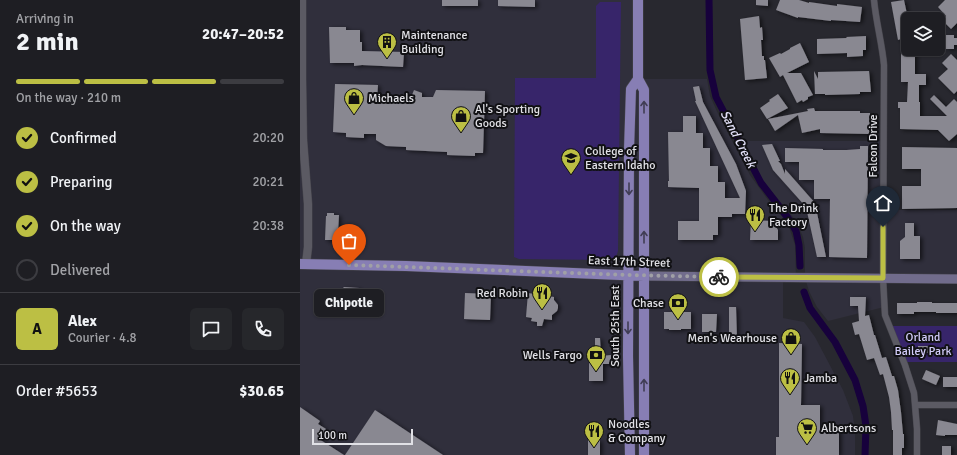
<!DOCTYPE html>
<meta charset="utf-8">
<style>
body{margin:0;font-family:Signika,sans-serif;background:#26272b;color:#f1f3f6;height:100vh;display:flex;flex-direction:column;font-size:15px;white-space:nowrap}
*{box-sizing:border-box;margin:0}
p{font-size:13px;color:#a1a2a6}
.icon{flex:none;width:22px;height:22px;fill:none;stroke:currentColor;stroke-width:2;stroke-linecap:round;stroke-linejoin:round}
.map{position:relative;flex:1;overflow:hidden}
.side{display:flex;flex-direction:column;background:#1e1e23;width:300px}
.side>*{flex:none}
.controls{position:absolute;left:601px;top:12px;display:grid;gap:8px}
.controls a{display:grid;place-items:center;width:44px;height:44px;border-radius:6px;background:#1e1e23;box-shadow:0 1px 3px #0004,0 0 0 1px #3c3c41;font-size:20px}
.scale{position:absolute;left:12px;bottom:10px;width:101px;box-sizing:border-box;padding-left:4px;border:2px solid #e1e1e6;border-top:0;font-size:11px;line-height:14px;white-space:nowrap;color:#e1e1e6;-webkit-text-stroke:3px #111114;paint-order:stroke}
.pin{position:absolute;display:grid;place-items:center;width:34px;height:34px;color:#fff;margin:-41px -17px;border-radius:50% 50% 50% 0;rotate:-45deg;box-shadow:0 0 4px #0007}
.pin .icon{rotate:45deg}
.courier{position:absolute;display:grid;place-items:center;width:40px;height:40px;margin:-20px;border:3px solid #bcbf44;border-radius:50%;background:#fff;color:#222;box-shadow:0 1px 5px #0007}
.bubble{position:absolute;height:28px;border-radius:6px;background:#1e1e23;box-shadow:0 1px 3px #0004,0 0 0 1px #3c3c41;font-size:13px;font-weight:800;line-height:28px;text-align:center}
.head em{font-style:normal;font-weight:800}
.head div{display:flex;flex-direction:column-reverse}
.head{display:flex;align-items:center;justify-content:space-between;height:68px;padding:0 16px}
h1{font-size:26px;font-weight:800;line-height:30px}
.bar{display:grid;grid-template-columns:repeat(4,1fr);gap:6px 4px;align-content:center;height:48px;padding:0 16px}
.bar i{height:5px;border-radius:3px;background:#3c3c41}
.bar .selected{background:#bcbf44}
.bar p{grid-column:span 4}
.line{display:flex;align-items:center;gap:10px;padding:0 16px;border-top:1px solid #3c3c41}
.line div{flex:1}
.round{display:grid;place-items:center;flex:none;width:42px;height:42px;border-radius:6px;background:#26272b}
ol{padding:0 16px;list-style:none}
li{display:flex;align-items:center;gap:12px;height:44px}
li p{margin-inline-start:auto}
li .icon{padding:4px;border-radius:50%;background:#bcbf44;color:#111;stroke-width:4}
li:last-child{color:#a1a2a6}
li i{width:22px;height:22px;border:2px solid #3c3c41;border-radius:50%}
main{display:flex;flex:1;min-height:0}
.map>svg:first-child{display:block}
.built{fill:#302f3c}
.green{fill:#37256a}
.lines{fill:none;stroke-linecap:round;stroke-linejoin:round}
.canal{stroke:#17013c;stroke-width:7}
.building{fill:#898891;filter:url(#shadow)}
.minor-casing{stroke:#47464d;stroke-width:7}
.tertiary-casing{stroke:#47464d;stroke-width:9}
.secondary-casing{stroke:#47464d;stroke-width:10}
.primary-casing{stroke:#47464d;stroke-width:11}
.minor{stroke:#5b5a63;stroke-width:6}
.tertiary{stroke:#5b5a63;stroke-width:8}
.secondary{stroke:#716c8c;stroke-width:9}
.primary{stroke:#877eb4;stroke-width:10}
.oneway{stroke:#403d54}
.done{stroke:#a0a0a6;stroke-width:4;stroke-dasharray:0 7.2}
.route{stroke:#bcbf44;stroke-width:5}
.labels{text-anchor:middle;dominant-baseline:central;stroke-width:4;stroke-linejoin:round;paint-order:stroke}
.poi-label{font-size:12px;fill:#e1e1e6;stroke:#111114;text-anchor:start}
.street-label{font-size:12px;fill:#e1e1e6;stroke:#111114}
.park-label{font-size:12px;fill:#d2ccfa;stroke:#111114}
.water-label{font-size:13px;font-style:italic;fill:#e2e0f7;stroke:#111114}
</style>
<main>
<section class="side">
<div class="head"><div><h1>2 min</h1><p>Arriving in</p></div><em>20:47–20:52</em></div>
<div class="bar"><i class="selected"></i><i class="selected"></i><i class="selected"></i><i></i><p>On the way · 210 m</p></div>
<ol>
<li><svg class="icon" aria-label="check" viewBox="0 0 24 24"><path d="M5 12l5 5 9-10"/></svg>Confirmed<p>20:20</p></li>
<li><svg class="icon" aria-label="check" viewBox="0 0 24 24"><path d="M5 12l5 5 9-10"/></svg>Preparing<p>20:21</p></li>
<li><svg class="icon" aria-label="check" viewBox="0 0 24 24"><path d="M5 12l5 5 9-10"/></svg>On the way<p>20:38</p></li>
<li><i></i>Delivered</li>
</ol>
<div class="line" style="height:72px"><b class="round" style="background:#bcbf44;color:#111">A</b><div><b>Alex</b><p>Courier · 4.8</p></div><a class="round"><svg class="icon" aria-label="chat" viewBox="0 0 24 24"><path d="M4 5h16v11H9l-5 4z"/></svg></a><a class="round"><svg class="icon" aria-label="phone" viewBox="0 0 24 24"><path d="M5 4h4l2 5-3 2q2 4 5 5l2-3 5 2v4C11 20 4 13 5 4z"/></svg></a></div>
<div class="line" style="height:52px"><div>Order #5653</div><b>$30.65</b></div>
</section>
<div class="map">
<svg width="657" height="455" viewBox="0 0 657 455">
<defs>
<filter id="shadow"><feDropShadow dx="2.5" dy="1.5" stdDeviation="2" flood-color="#0009"/></filter>
</defs>
<rect width="100%" height="100%" fill="#28282f"/>
<path class="built" d="M2,0H338V79H407L410,96L420,118L450,175L468,200L484,219L490,230L495,245L496,278H483V318L504,322L515,337L543,390L553,416L555,433V455H0V22Z
M445,141H584L583,210H657V279L583,278L584,307L528,321L517,307L509,291L505,278V248L503,237L497,222L463,181Z"/>
<path class="green" d="M300,2H321L318,251L316,257L309,260L219,259L214,257L215,78H296V6Z
M589,326H657V362H604Z"/>
<g class="lines">
<path class="canal" d="M409,0L410,70L416,97L461,183L488,218L496,231L499,245L500,266
M504,292L510,308L535,342L555,380L563,406L566,426L565,455"/>
</g>
<path class="building" d="M142,0H178V6H142Z
M198,0H235V7L198,6Z
M456,0H468V6L456,5Z
M480,0H499L509,3V2L537,6V4L562,7L560,22L531,20V21L498,17V18L476,10Z
M604,0L608,19V49H615V74H626V85H619V102H620V116H647L630,99L634,95L646,107L654,99L657,102V134L649,141L638,130L600,129V108H598V102H607L608,82H601V39L598,40L591,2Z
M645,0H657V23L651,29L642,20L646,16L638,7Z
M459,16L460,28L462,27L463,40H461L462,56H464V60H465L467,78L445,80L440,19Z
M29,27H46V30H60V42H62V51L104,52L103,67L62,65L54,66V63H30Z
M646,35H654V38H657V45H654V49H646Z
M566,36V50H563V56L547,57V53L517,54V39L547,38L546,37Z
M500,43L509,62L487,73H501L513,95L508,97V99L503,102L502,100L497,103L483,75L480,77L469,58L480,53L481,54L490,49V48Z
M651,54L657,60V91L654,94L638,78L648,69L642,63Z
M514,71L518,79V72L569,71L571,92H560V94L525,95V94H515Z
M35,84L78,85L77,99L97,100L103,94L110,100L114,90L122,93V97H133L136,90L185,91L183,153H175V156L147,155V152L106,150V147L86,146L76,140V134H64V138L46,137V133L33,132Z
M399,86L403,102L436,164L446,191L445,214H432V217H418V235H413V240H378V221H399V188L368,187V181H369L368,132H383V116H396V133H403V148H410V166H418V182H425V198H440L395,101H396L393,87Z
M478,94L488,108L467,119L460,108L470,101L469,100Z
M514,108L515,111H560V113H570V134L520,133V129L502,133L498,115L475,131L468,119L508,111L507,109Z
M472,144L480,161H478L481,164L485,174V169L515,203L526,257H517L506,207L473,170L462,145Z
M560,146H568L567,258L529,257L530,199H514V180H499V162H485V148L523,149V150H547L560,149Z
M602,147L657,148V208L602,209V186H621V169H602Z
M27,213H34V215H39L38,233L45,234L44,240H25L26,216H27Z
M451,220L472,221L478,230V240H450Z
M605,223H614V236H620V259H600V241L605,237Z
M44,287L59,288V301L60,303L57,306L55,305L42,304V289Z
M165,293L191,294L190,320L164,319Z
M228,293L254,297V300L258,305V308L257,311L252,315V320L244,319L242,326H237V322L231,321L232,318L226,317Z
M550,297H566L565,316L569,315L574,335H575L582,358L586,357L592,376H594L598,390L601,412L603,434H604V448H602V455H593V430H592L591,412L589,397L583,374L580,375L574,358L567,360L559,334L555,335L552,323L559,321L558,306H550Z
M617,302H632V303H657V313H636V312H614V314H597V303H617Z
M429,307H436L437,339H429Z
M364,312H391V329H381V330H369V329H364Z
M402,314H417L416,332H402Z
M295,338H300L301,356L311,355V364H303V381H289V356H295Z
M479,343L502,344L501,405H520V429L539,430V455H476V437H479Z
M618,346H628V353H618Z
M626,370L640,376L636,385L622,379Z
M643,377H657V387H643Z
M0,407L20,421L18,424L26,429L19,439L44,455H0Z
M75,410L143,455H45Z
M638,420L657,424V435H645V436L636,435Z
M288,440H300V455H288Z
M642,446H651V455H642Z"/>
<g class="lines">
<g class="minor-casing">
<path id="minor" d="M574,0C576,22 582,43 584,65L583,278L585,315L605,365L614,393L617,429V455
M615,405H657"/>
</g>
<g class="tertiary-casing">
<path id="tertiary" d="M2,0V78L3,140L8,204V247L6,264"/>
</g>
<g class="secondary-casing">
<path id="secondary" d="M344,276L657,279"/>
</g>
<g class="primary-casing">
<path id="primary" d="M338,79L344,90V455
M0,264L106,266L344,276
M330,455L328,356L329,150L331,89L338,79V0"/>
</g>
<use href="#minor" class="minor"/>
<use href="#tertiary" class="tertiary"/>
<use href="#secondary" class="secondary"/>
<use href="#primary" class="primary"/>
</g>
<defs><path id="oneway-shaft" d="M-6 0H5M1.5-3L5.5 0L1.5 3" fill="none" stroke-width="1.6" stroke-linecap="round" stroke-linejoin="round"/></defs>
<g class="oneway">
<use href="#oneway-shaft" transform="translate(344 107) rotate(-90)"/>
<use href="#oneway-shaft" transform="translate(329 189) rotate(90)"/>
<use href="#oneway-shaft" transform="translate(344 237) rotate(-90)"/>
<use href="#oneway-shaft" transform="translate(328 328) rotate(90)"/>
<use href="#oneway-shaft" transform="translate(344 385) rotate(-90)"/>
</g>
<g class="lines">
<path class="done" d="M49,265L329,275L419,277"/>
<path class="route" d="M419,277L583,278V227"/>
</g>
<defs>
<g id="building-pin" transform="scale(1)"><path d="M0 17L-7.5 6A9.5 9.5 0 1 1 7.5 6Z" fill="#bcbf44" stroke="#111114"/><path d="M-4-6H4V6H1V3H-1V6H-4ZM-2.5-4.3h1.7v1.8h-1.7ZM.8-4.3h1.7v1.8H.8ZM-2.5-1h1.7V.8h-1.7ZM.8-1h1.7V.8H.8Z" fill="#111"/></g>
<g id="shop-pin" transform="scale(1)"><path d="M0 17L-7.5 6A9.5 9.5 0 1 1 7.5 6Z" fill="#bcbf44" stroke="#111114"/><path d="M-5-2.5h2.3a2.7 3.5 0 0 1 5.4 0H5L5.5 6h-11ZM-1.5-2.5h3a1.5 2.3 0 0 0-3 0Z" fill="#111"/></g>
<g id="university-pin" transform="scale(1)"><path d="M0 17L-7.5 6A9.5 9.5 0 1 1 7.5 6Z" fill="#bcbf44" stroke="#111114"/><path d="M0-5L7-2L0 1L-7-2ZM-4 1L0 2.5L4 1V4Q0 6-4 4Z" fill="#111"/></g>
<g id="restaurant-pin" transform="scale(1)"><path d="M0 17L-7.5 6A9.5 9.5 0 1 1 7.5 6Z" fill="#bcbf44" stroke="#111114"/><path d="M-5-6h1v4h1v-4h1v4h1v-4h1v5L-1.5 .5V6h-2V.5L-5-1ZM5-6V6H3V1.5H1.5Q1.5-4 5-6Z" fill="#111"/></g>
<g id="bank-pin" transform="scale(1)"><path d="M0 17L-7.5 6A9.5 9.5 0 1 1 7.5 6Z" fill="#bcbf44" stroke="#111114"/><path d="M-6-4H6V4H-6ZM0-2.3a2.3 2.3 0 1 0 0 4.6a2.3 2.3 0 1 0 0-4.6Z" fill="#111"/></g>
<g id="supermarket-pin" transform="scale(1)"><path d="M0 17L-7.5 6A9.5 9.5 0 1 1 7.5 6Z" fill="#bcbf44" stroke="#111114"/><path d="M-6-5.5h2.5l.6 2H6L4.5 2H-2.5L-4.4-4H-6ZM-1.5 3.2a1.3 1.3 0 1 0 .1 0ZM3 3.2a1.3 1.3 0 1 0 .1 0Z" fill="#111"/></g>
</defs>
<g fill-rule="evenodd">
<use href="#building-pin" x="87" y="42"/>
<use href="#shop-pin" x="54" y="98"/>
<use href="#shop-pin" x="161" y="116"/>
<use href="#university-pin" x="271" y="158"/>
<use href="#restaurant-pin" x="455" y="215"/>
<use href="#restaurant-pin" x="242" y="293"/>
<use href="#bank-pin" x="378" y="303"/>
<use href="#shop-pin" x="491" y="338"/>
<use href="#bank-pin" x="296" y="355"/>
<use href="#restaurant-pin" x="490" y="378"/>
<use href="#supermarket-pin" x="507" y="428"/>
<use href="#restaurant-pin" x="294" y="431"/>
</g>
<g class="labels">
<g class="poi-label">
<text x="101" y="35">Maintenance<tspan x="101" dy="14">Building</tspan></text>
<text x="68" y="98">Michaels</text>
<text x="175" y="109">Al's Sporting<tspan x="175" dy="14">Goods</tspan></text>
<text x="285" y="151">College of<tspan x="285" dy="14">Eastern Idaho</tspan></text>
<text x="469" y="208">The Drink<tspan x="469" dy="14">Factory</tspan></text>
<text x="228" y="293" text-anchor="end">Red Robin</text>
<text x="364" y="303" text-anchor="end">Chase</text>
<text x="477" y="338" text-anchor="end">Men's Wearhouse</text>
<text x="282" y="355" text-anchor="end">Wells Fargo</text>
<text x="504" y="378">Jamba</text>
<text x="308" y="424">Noodles<tspan x="308" dy="14">&amp; Company</tspan></text>
<text x="521" y="428">Albertsons</text>
</g>
<g class="street-label">
<text transform="translate(573 146) rotate(-90)">Falcon Drive</text>
<text transform="translate(329 262) rotate(2)">East 17th Street</text>
<text transform="translate(315 326) rotate(-90)">South 25th East</text>
</g>
<g class="park-label">
<text x="623" y="337">Orland<tspan x="623" dy="14">Bailey Park</tspan></text>
</g>
<g class="water-label">
<text transform="translate(438 139) rotate(63)">Sand Creek</text>
</g>
</g>
</svg>
<div class="controls">
<a><svg class="icon" aria-label="layers" viewBox="0 0 24 24"><path d="M12 4l9 5-9 5-9-5zM3 14l9 5 9-5"/></svg></a>
</div>
<div class="scale">100 m</div>
<div class="pin" style="left:49px;top:265px;background:#ea580c"><svg class="icon" aria-label="bag" viewBox="0 0 24 24"><path d="M5 8h14l-1 12H6zM9 8a3 3 0 0 1 6 0"/></svg></div>
<div class="pin" style="left:583px;top:227px;background:#1f2937"><svg class="icon" aria-label="home" viewBox="0 0 24 24"><path d="M3 11l9-7 9 7M6 9v11h12V9"/></svg></div>
<div class="courier" style="left:419px;top:277px"><svg class="icon" aria-label="bike" viewBox="0 0 24 24"><circle cx="6" cy="16" r="4"/><circle cx="18" cy="16" r="4"/><path d="M6 16l4-8h5l3 8M10 8l3 8H6M13 5h3"/></svg></div>
<div class="bubble" style="left:14px;top:289px;width:70px">Chipotle</div>
</div>
</main>
